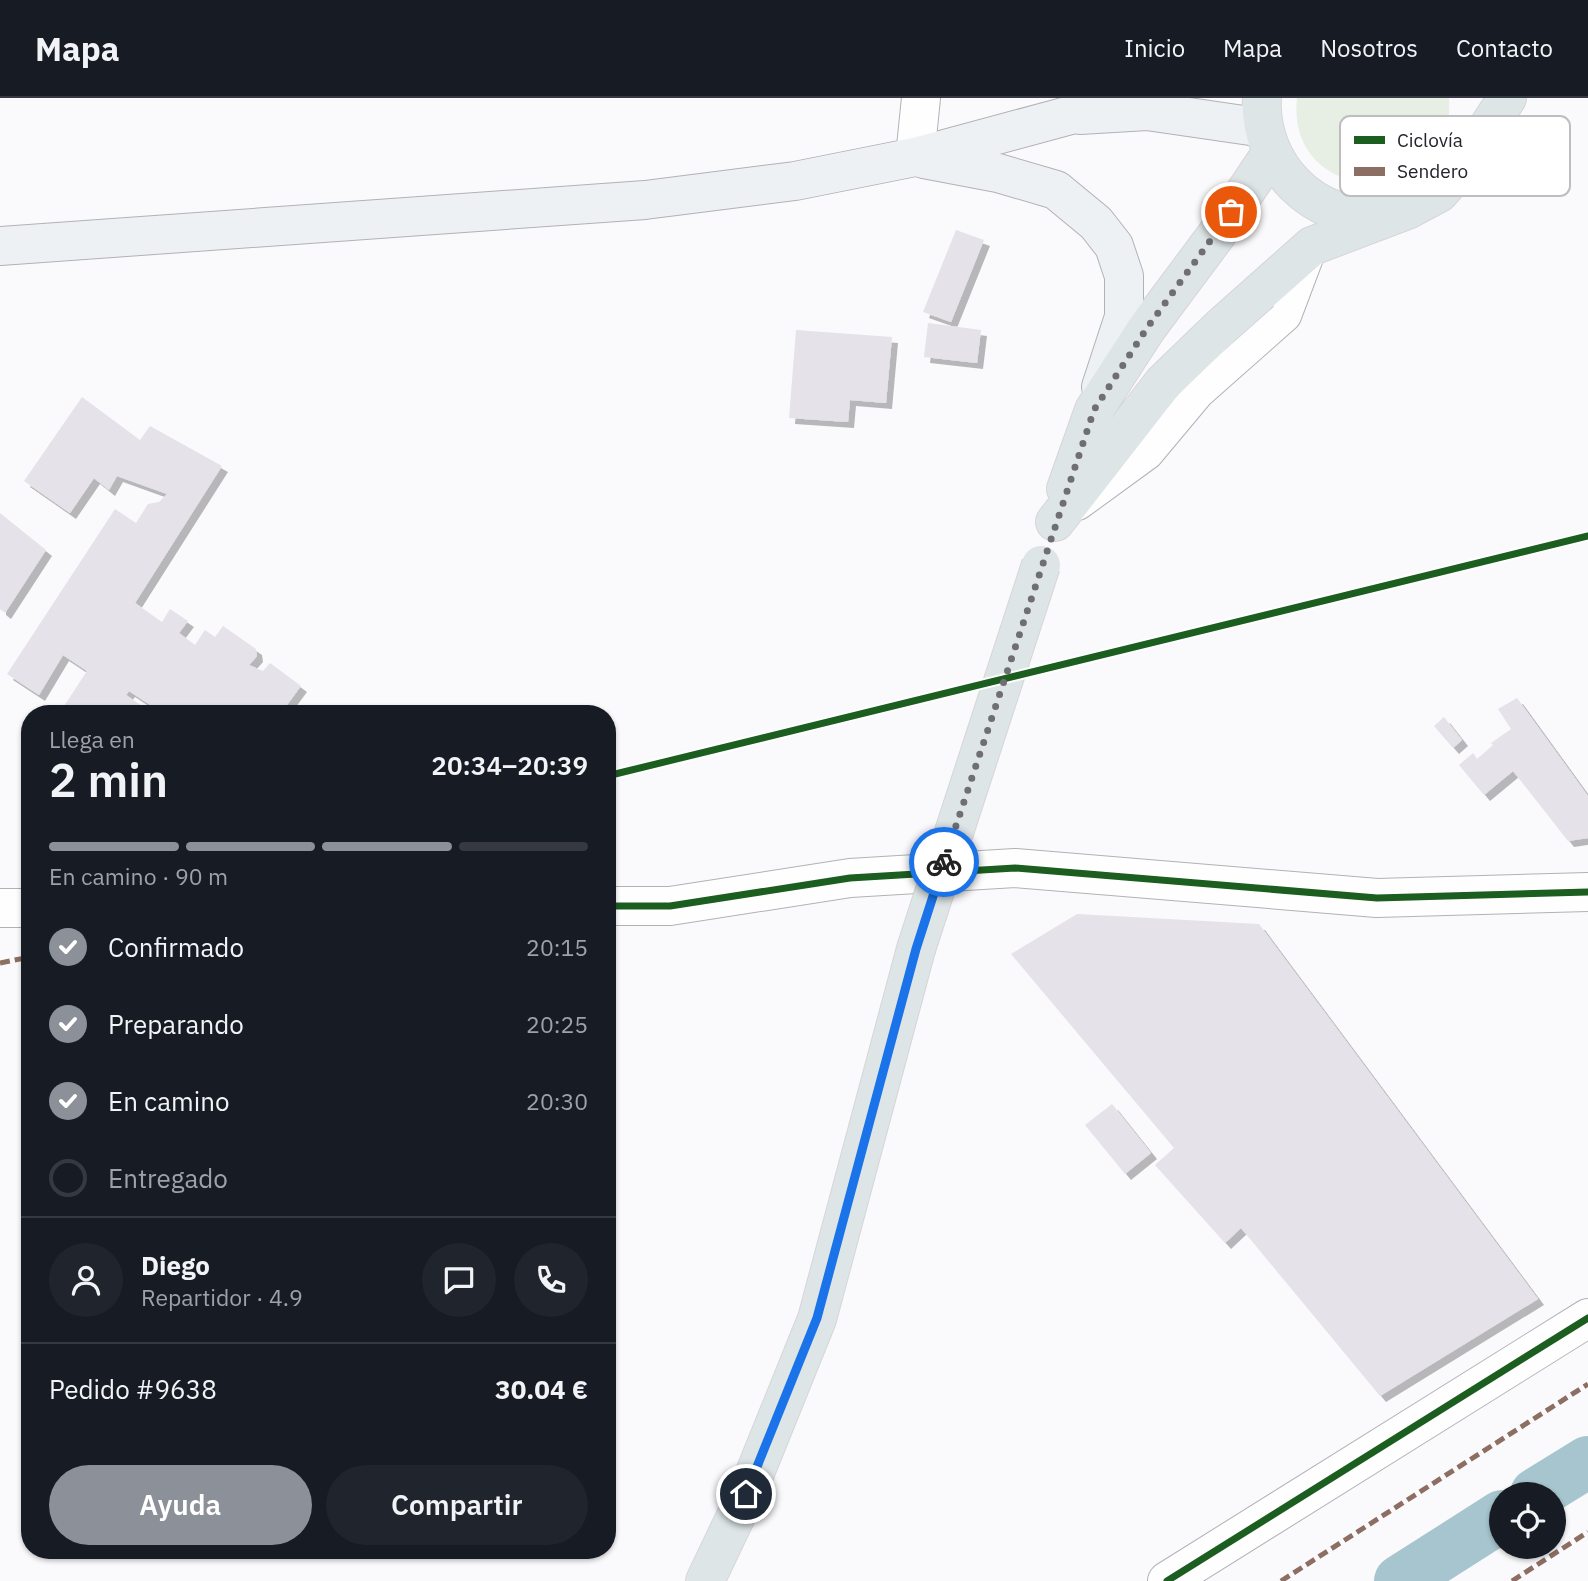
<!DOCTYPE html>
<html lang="es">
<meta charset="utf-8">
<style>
body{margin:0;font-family:"IBM Plex Sans",sans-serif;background:#20242c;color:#f1f3f6;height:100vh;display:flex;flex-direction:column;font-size:26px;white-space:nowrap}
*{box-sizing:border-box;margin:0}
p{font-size:23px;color:#9ea1a6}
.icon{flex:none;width:38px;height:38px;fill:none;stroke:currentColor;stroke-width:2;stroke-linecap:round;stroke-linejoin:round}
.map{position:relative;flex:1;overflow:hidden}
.side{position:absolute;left:21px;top:607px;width:595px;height:854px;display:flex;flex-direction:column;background:#171b24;border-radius:28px;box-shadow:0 2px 5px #0004}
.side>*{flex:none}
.controls{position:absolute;left:1489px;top:1384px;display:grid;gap:14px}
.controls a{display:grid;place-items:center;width:77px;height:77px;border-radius:50%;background:#171b24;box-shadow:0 2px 5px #0004;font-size:35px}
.pin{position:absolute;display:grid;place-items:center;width:60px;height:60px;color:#fff;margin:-30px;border:4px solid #fff;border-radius:50%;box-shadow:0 2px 7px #0007}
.courier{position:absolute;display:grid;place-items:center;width:70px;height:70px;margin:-35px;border:5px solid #1a73e8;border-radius:50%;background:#fff;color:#222;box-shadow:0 2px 9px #0007}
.overview em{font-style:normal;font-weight:600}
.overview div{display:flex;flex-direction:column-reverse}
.overview{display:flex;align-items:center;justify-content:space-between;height:119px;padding:0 28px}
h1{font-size:46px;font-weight:600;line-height:52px}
.bar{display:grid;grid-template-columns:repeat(4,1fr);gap:10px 7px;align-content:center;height:84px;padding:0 28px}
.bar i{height:9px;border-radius:5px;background:#363941}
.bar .active{background:#8c9099}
.bar p{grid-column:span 4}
.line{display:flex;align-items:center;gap:18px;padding:0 28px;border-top:2px solid #363941}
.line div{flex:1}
.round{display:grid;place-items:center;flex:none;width:74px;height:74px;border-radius:37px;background:#20242c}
ol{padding:0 28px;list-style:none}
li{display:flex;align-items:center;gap:21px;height:77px}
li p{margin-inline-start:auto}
li .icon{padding:7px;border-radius:50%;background:#8c9099;color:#fff;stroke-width:4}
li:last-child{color:#9ea1a6}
li i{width:38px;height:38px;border:4px solid #363941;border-radius:50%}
.action{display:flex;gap:14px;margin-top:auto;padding:14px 28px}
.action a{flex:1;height:80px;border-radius:42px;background:#8c9099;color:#fff;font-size:28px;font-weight:600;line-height:80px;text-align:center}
.action a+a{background:#20242c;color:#f1f3f6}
header{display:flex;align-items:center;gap:42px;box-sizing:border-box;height:98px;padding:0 35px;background:#171b24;border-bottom:2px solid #363941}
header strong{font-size:33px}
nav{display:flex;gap:38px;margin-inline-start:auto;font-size:24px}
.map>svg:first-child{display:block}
.green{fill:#e7efe5}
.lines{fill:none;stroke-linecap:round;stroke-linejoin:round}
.canal{stroke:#a7c5ce;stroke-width:52}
.building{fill:#e5e2ea;filter:url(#shadow)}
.lane-casing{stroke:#b2b1b6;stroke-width:32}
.street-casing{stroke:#b2b1b6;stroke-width:40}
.secondary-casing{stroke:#b2b1b6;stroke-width:40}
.primary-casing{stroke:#d6d5d8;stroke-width:40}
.lane{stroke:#fefeff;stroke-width:30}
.street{stroke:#fefeff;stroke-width:38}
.secondary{stroke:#eef1f3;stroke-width:38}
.primary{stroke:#dee5e7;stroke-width:38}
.primary-bridge-casing{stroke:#d6d5d8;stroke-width:40;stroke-linecap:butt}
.primary-bridge{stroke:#dee5e7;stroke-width:38}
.quiet{stroke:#8d6e63;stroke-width:5;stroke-dasharray:10 5;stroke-linecap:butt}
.cycleway-casing{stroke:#fff;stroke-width:11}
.cycleway{stroke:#1b5e20;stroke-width:7}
.done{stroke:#706e75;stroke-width:7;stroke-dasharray:0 12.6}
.route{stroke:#1a73e8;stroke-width:9}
.key{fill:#fff;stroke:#bebdc0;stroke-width:2}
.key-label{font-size:19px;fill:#25232c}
</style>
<header>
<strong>Mapa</strong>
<nav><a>Inicio</a><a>Mapa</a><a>Nosotros</a><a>Contacto</a></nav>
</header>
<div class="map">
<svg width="1588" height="1483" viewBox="0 0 1588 1483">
<defs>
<filter id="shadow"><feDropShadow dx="6" dy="6" stdDeviation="0" flood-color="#0004"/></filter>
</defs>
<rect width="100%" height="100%" fill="#faf9fc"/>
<path class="green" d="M1297,0H1449C1457,114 1285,112 1297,0Z"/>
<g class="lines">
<path class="canal" d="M1536,1396L1588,1364
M1400,1483L1502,1418"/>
</g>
<path class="building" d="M956,132L984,142L951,224L923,214Z
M928,225L981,232L977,265L924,259Z
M796,232L892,239L886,305L850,302L848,324L789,320Z
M82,299L140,342L150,328L222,368L135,505L162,524L170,511L188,523L179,535L195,547L205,532L215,539L223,528L256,551L257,558L249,567L263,573L270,565L301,588L284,611L291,616H164L129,593L126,597L142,608L136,616H70L62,611L87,573L63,557L39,597L7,576L115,411L136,425L148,406L159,404L167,396L117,378L109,392L94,380L70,415L24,383Z
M0,415L46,452L5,515L0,511Z
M1517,600L1588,698V740L1568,743L1513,673L1484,697L1459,667L1473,655L1477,661L1493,647L1491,645L1511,631L1498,611Z
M1444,619L1462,642L1453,650L1434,628Z
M1077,816L1259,826L1538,1201L1380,1298L1241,1130L1225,1145L1155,1067L1174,1050L1011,856Z
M1112,1006L1151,1055L1125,1076L1085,1027Z"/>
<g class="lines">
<g class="lane-casing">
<path id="lane" d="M1078,407L1148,356L1199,295L1286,218L1312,149"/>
</g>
<g class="street-casing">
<path id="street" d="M915,59L921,0
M607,808H670L850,780L1015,770L1377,800L1588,794
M0,810H30
M1167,1483L1588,1220"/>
</g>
<g class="secondary-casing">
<path id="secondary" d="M1080,17L1147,13L1264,30
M924,61L998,75L1056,92L1096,125L1114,148L1124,178V219L1101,289
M0,148L645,102L795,83L915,59L1071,17L1110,0"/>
</g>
<g class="primary-casing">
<path id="primary" d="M1262,0C1258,66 1314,126 1382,117
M1066,391L1094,312L1147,230L1217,136L1272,54
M1055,424L1163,285L1222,228L1312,148L1407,112L1439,95L1463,68L1507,0
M705,1483L746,1397L817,1221L916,851"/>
</g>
<use href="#lane" class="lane"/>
<use href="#street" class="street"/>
<use href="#secondary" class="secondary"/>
<use href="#primary" class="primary"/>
<g class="primary-bridge-casing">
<path id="primary-bridge" d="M916,851L1041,467"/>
</g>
<use href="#primary-bridge" class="primary-bridge"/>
<path class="quiet" d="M0,865L30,859
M1281,1483L1588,1286
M1512,1483L1588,1434"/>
<g class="cycleway-casing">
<path id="cycleway" d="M607,678L1588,438
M607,808H670L850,780L1015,770L1377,800L1588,794
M1167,1483L1588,1220"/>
</g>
<use href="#cycleway" class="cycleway"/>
</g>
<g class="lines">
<path class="done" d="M944,764L1094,312L1147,230L1231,114"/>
<path class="route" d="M746,1396L817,1220L916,851L944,764"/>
</g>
<rect x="1340" y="18" width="230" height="80" rx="10" class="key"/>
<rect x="1354" y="38" width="31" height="8" fill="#1b5e20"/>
<rect x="1354" y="69" width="31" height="9" fill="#8d6e63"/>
<g class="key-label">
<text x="1397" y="49">Ciclovía</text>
<text x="1397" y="80">Sendero</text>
</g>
</svg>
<div class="controls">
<a><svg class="icon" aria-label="locate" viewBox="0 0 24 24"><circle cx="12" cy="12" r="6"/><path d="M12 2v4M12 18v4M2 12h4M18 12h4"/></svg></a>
</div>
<div class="pin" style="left:1231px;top:114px;background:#ea580c"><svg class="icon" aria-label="bag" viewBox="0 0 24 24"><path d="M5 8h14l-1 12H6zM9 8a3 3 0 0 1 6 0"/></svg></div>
<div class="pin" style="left:746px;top:1396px;background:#1f2937"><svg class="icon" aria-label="home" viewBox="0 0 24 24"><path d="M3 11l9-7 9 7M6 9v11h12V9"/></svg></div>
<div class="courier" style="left:944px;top:764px"><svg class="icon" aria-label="bike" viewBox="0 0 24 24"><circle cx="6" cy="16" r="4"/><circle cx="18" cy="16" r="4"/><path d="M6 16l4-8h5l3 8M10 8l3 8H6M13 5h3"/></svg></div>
<section class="side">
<div class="overview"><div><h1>2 min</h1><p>Llega en</p></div><em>20:34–20:39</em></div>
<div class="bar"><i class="active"></i><i class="active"></i><i class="active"></i><i></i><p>En camino · 90 m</p></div>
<ol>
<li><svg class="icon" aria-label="check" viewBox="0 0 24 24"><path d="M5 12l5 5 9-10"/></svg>Confirmado<p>20:15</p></li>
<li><svg class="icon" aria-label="check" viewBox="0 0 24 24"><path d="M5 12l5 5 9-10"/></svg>Preparando<p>20:25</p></li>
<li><svg class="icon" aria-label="check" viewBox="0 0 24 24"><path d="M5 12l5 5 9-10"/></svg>En camino<p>20:30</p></li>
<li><i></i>Entregado</li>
</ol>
<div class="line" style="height:126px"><a class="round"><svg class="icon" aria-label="person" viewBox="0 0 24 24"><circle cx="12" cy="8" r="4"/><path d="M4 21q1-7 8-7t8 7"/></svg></a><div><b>Diego</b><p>Repartidor · 4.9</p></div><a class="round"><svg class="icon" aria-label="chat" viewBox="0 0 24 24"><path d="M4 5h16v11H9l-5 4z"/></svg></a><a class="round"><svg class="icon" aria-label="phone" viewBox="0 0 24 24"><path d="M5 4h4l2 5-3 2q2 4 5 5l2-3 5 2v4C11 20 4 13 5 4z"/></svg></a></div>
<div class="line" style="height:91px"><div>Pedido #9638</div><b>30.04 €</b></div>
<div class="action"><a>Ayuda</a><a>Compartir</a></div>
</section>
</div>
